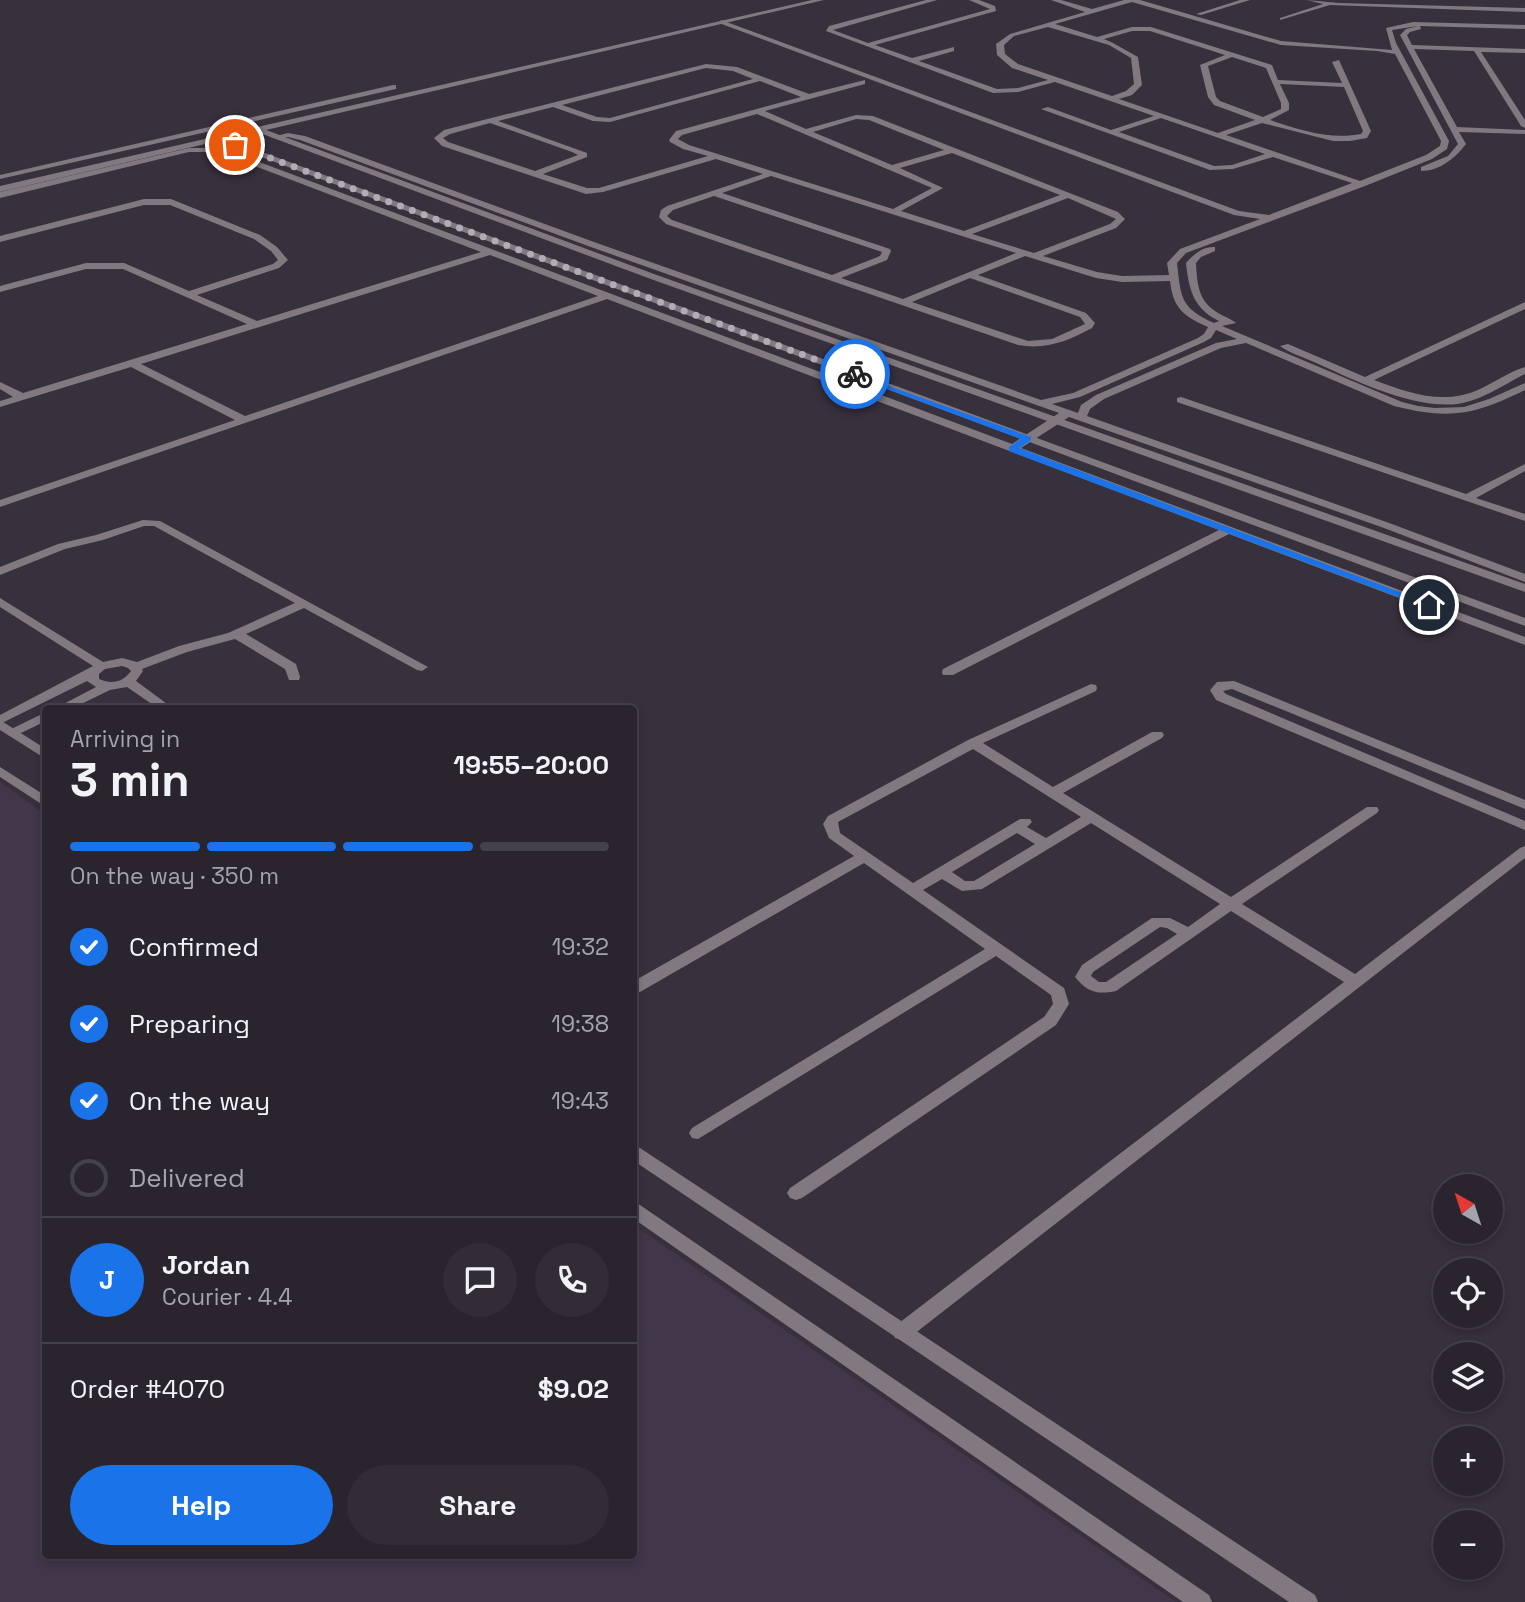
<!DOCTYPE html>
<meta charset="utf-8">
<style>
body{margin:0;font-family:"Space Grotesk",sans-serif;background:#312c36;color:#f1f3f6;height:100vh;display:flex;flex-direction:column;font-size:26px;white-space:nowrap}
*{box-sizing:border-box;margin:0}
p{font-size:23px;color:#a5a4aa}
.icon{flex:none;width:38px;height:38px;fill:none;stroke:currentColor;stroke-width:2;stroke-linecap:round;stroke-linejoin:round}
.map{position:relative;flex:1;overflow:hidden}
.drawer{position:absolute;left:42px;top:705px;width:595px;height:854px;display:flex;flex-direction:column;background:#29242e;border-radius:7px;box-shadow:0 4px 10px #0003,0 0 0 2px #45414a}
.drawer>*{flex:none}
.needle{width:46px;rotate:321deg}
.buttons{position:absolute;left:1433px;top:1174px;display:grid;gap:14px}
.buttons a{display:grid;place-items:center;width:70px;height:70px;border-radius:50%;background:#29242e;box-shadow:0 4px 10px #0003,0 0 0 2px #45414a;font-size:35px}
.pin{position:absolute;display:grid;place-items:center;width:60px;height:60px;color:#fff;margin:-30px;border:4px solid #fff;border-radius:50%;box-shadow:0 2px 7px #0007}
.courier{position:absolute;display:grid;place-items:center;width:70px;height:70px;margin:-35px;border:5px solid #1a73e8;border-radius:50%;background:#fff;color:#222;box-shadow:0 2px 9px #0007}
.overview em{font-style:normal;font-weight:700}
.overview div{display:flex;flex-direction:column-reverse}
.overview{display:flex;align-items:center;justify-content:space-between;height:119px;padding:0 28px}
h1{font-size:46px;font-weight:700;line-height:52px}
.bar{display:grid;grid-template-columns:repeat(4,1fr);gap:10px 7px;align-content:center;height:84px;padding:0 28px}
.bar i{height:9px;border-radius:5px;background:#45414a}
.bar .active{background:#1a73e8}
.bar p{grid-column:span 4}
.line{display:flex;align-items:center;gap:18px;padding:0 28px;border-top:2px solid #45414a}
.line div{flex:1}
.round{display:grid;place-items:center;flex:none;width:74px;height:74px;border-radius:37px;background:#312c36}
ol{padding:0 28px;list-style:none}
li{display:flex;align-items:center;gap:21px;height:77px}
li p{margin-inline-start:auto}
li .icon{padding:7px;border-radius:50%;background:#1a73e8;color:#fff;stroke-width:4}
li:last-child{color:#a5a4aa}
li i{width:38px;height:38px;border:4px solid #45414a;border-radius:50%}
.primary-button{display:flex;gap:14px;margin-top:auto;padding:14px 28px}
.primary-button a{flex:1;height:80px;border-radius:42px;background:#1a73e8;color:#fff;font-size:28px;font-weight:700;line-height:80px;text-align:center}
.primary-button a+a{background:#312c36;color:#f1f3f6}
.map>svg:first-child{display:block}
.built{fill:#41364a}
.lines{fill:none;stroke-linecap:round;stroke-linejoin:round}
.minor{fill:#81797f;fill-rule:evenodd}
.tertiary{fill:#81797f;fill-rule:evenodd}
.route{fill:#1a73e8}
.done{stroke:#b1acb6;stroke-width:7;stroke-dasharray:0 12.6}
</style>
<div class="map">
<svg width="1525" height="1602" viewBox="0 0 1525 1602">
<rect width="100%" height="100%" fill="#37303d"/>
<path class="built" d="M0,782L45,814L46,1556H634V1225L1176,1602H0Z"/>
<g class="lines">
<path class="minor" d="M926,0H937L833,30L868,43L990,9L969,0H979L995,6L996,11L875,45L912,58L954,47V51L919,61L997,89L1018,88L1048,80L1012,68L997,55L996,44L1010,34L1085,12L1051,0H1061L1092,9L1124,0H1140L1281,41L1392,50L1386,28L1413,22L1525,25V29L1420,26L1421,29L1410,32L1407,35L1412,45L1525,49V53L1481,52L1525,120V128L1521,126L1474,51L1414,49L1457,127L1525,130V134L1459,132L1466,144C1455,158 1440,171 1421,171V167L1448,156L1458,144L1400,35L1406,29L1418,26L1392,30L1396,43L1449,141L1447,149L1432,159L1365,186L1186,253L1177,263C1181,297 1180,308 1214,323L1219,321C1193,308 1189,290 1186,263C1194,254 1203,246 1215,247V251L1201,257L1196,263C1197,282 1198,300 1215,311C1222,316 1230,318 1236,323L1222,326L1402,402L1418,406L1435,408L1464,407L1489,399L1525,383V390C1474,415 1450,420 1394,406L1246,343L1221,348L1104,399L1090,409L1087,416L1392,524L1525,574V582L1384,528L1069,417L1021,448L1525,637V645L1229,534L953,675H943L942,672L943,669L1219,530L607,299L0,507V500L235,420L131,367L0,407V401L13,397L0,389V382L23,393L247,324L123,269H86L0,292V286L86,263H124L189,291L273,264L278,260L271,251L254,239L170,205H144L0,242V236L144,199H171L260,235L277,247L288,260L279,268L197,295L257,321L481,252L218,152H189L0,198V192L189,148H222L1012,444L1059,413L588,246L300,140L288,137L276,139L272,137L288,133L305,136L594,242L1041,400L1073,393L1198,338L1204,334L1208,327C1183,316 1173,308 1170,281L1122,282L1096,278L1025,256L978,275L1086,313L1095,323L1092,328C1068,341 1046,350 1018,345L666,224L659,217L661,210L667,206L763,174L716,159L603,192L586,194L442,146L434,138L444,130L706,64L737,67L809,94L865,80V84L765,111L806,129L856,115L873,116L1118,212L1125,219L1116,228L1043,256L1097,272L1122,276L1169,275L1167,263L1180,249L1260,219L1234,215L719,23L721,20L1239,211L1269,215L1352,183L1273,157L1233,169L1210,170L1041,109L1048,107L1111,130L1154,116L1055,82L1018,92L993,93L826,31L829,26ZM1132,2L1281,45L1377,51L1395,54L1441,141L1440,146L1426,155L1360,181L1226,135L1262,123L1333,141H1350L1367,138L1371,131L1339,60L1332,62L1342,83L1278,80L1272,65L1151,27H1132L1097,37L1055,24ZM1048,27L1109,45L1131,58L1134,84L1126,91L1112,96L1018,64L1005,54L1004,45L1014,36ZM1132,31H1150L1225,55L1200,65L1208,97L1214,105L1255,120L1218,133L1119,99L1132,95L1142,85L1138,57L1113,43L1104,39ZM1232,57L1266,68L1281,103V109L1263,117L1220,101L1216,97L1208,66ZM706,68L733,71L753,79L610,118L597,117L562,105ZM760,81L801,97L676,131L669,140L670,142L683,149L708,156L599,188H587L543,174L587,157V153L498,121L553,107L593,121L610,122ZM1280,84L1344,87L1363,131L1361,134C1331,140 1299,130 1270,120L1289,110V103ZM757,114L932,188L893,209L689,145L678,139L682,135ZM1161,118L1265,154L1232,165L1214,166L1119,132ZM856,119L869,120L944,150L892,165L813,132ZM490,123L572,152L578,155L535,171L448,142L443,138L450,134ZM952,153L1060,195L964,231L901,211L943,188L900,168ZM771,176L1016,253L903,299L841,278L887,260L891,251L890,249L722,193ZM714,196L882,252L880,256L832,275L672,220L667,216L673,210ZM1068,198L1116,219L1110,224L1034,253L972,234ZM490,255L598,296L245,416L141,364ZM970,278L1080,317L1085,324L1052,339L1028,341L912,302ZM1216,330L1237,339L1216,343L1096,395L1081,405L1078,413L1052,404L1080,397L1204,342L1211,338Z
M1240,0H1250L1201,15L1196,14Z
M1307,0L1339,3L1525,8V12L1330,5L1280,20V18L1323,4Z
M1525,302V309L1374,380C1409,393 1444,406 1480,389C1495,382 1509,372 1525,367V374C1503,385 1481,401 1457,404C1412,409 1354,380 1314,362C1303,357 1289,353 1280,346L1288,344L1365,377Z
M1181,397L1466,494L1525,464V471L1476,498L1525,514V521L1177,402V398Z
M143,520L160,521L428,667L422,671L417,670L304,608L246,634L296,664L300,677L299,680H289L285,669L235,639L187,652L142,669L143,671L136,681L174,709H159L127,687L110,690L71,709H54L96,687L87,681L0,724V715L93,666L0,607V598L103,662L122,658L137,662L179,646L228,633L295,603L154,526H144L103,540L65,549L0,575V567L58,544L96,535ZM122,666L128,668L131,671C123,682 112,685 99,679V674L105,669Z
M1234,681L1525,800V809L1232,689L1223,691L1226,694L1525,821V830L1216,700L1210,690L1217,682Z
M1091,684L1096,685L1097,688L1096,691L983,743L1053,787L1152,732H1162L1164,735L1162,738L1063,793L1231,897L1367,807H1377L1379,810L1377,813L1242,904L1355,974L1520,848L1525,846V858L909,1338L902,1340L895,1338L893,1332L895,1326L1344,982L1231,911L1116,991C1097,995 1087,992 1075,977L1082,965L1152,918H1170L1188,927L1220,904L1091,823L982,889L962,891L942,879L923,890L1064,988L1069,1004L1056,1025L802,1198L796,1200L790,1198L787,1193L790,1188L1044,1017L1053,1004L1051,995L996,956L698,1139L692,1138L689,1133L692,1128L985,949L864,863L640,992L634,993V981L854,856L829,838L823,824L828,816L968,740ZM973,749L1081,817L1046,838L1027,827L1032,822L1030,819H1020L913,883L840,833L838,822ZM1017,833L1035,844L974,881H965L952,872ZM1160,927L1167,928L1177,934L1106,982H1099L1091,976L1093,972Z
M46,712V721L17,735L12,736L5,732Z"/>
<path class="tertiary" d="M812,0H824L266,130L654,274L1525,584V592L648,278L257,132L227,139L1525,618V626L218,141L0,192V186Z
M393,85H396V89L0,179V175Z
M0,720L46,749V759L0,730Z
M0,767L46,796V807L0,777Z
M634,1146L640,1148L1315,1595L1318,1602H1289L634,1161Z
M634,1203L640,1205L1209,1595L1212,1602H1183L634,1219Z"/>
</g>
<path class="route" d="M852,373L1031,437V440L1019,448L1434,605L1425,607L1009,451V447L1021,439L852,376Z"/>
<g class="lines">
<path class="done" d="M235,145L855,374"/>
</g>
</svg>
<div class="buttons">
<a><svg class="needle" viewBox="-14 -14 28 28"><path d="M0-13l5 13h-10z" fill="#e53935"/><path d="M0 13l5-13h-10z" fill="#a5a4aa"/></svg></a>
<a><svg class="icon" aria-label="locate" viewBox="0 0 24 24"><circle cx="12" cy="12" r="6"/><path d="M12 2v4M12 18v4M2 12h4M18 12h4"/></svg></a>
<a><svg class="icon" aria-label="layers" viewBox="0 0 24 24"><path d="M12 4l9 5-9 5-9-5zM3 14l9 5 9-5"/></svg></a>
<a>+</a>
<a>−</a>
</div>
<div class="pin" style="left:235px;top:145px;background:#ea580c"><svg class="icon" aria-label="bag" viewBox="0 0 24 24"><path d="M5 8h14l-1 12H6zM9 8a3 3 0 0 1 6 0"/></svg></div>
<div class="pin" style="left:1429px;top:605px;background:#1f2937"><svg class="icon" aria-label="home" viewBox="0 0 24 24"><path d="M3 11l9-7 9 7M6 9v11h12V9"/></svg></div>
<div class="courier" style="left:855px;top:374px"><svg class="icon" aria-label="bike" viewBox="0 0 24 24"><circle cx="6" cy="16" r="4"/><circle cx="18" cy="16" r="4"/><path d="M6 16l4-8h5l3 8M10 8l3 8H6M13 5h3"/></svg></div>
<section class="drawer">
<div class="overview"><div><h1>3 min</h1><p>Arriving in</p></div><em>19:55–20:00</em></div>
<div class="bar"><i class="active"></i><i class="active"></i><i class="active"></i><i></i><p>On the way · 350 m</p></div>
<ol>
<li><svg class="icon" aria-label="check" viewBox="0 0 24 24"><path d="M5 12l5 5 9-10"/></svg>Confirmed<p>19:32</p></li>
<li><svg class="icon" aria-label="check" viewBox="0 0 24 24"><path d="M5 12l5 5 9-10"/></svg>Preparing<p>19:38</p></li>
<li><svg class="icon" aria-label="check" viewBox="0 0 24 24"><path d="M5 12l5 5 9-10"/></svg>On the way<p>19:43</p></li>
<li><i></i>Delivered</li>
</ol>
<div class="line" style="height:126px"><b class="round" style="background:#1a73e8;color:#fff">J</b><div><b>Jordan</b><p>Courier · 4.4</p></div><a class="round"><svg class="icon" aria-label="chat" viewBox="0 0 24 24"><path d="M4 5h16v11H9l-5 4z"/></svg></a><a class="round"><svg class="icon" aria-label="phone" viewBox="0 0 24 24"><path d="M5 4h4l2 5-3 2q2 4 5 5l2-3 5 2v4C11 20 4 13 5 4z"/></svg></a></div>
<div class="line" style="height:91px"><div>Order #4070</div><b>$9.02</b></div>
<div class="primary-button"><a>Help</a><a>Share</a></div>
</section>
</div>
